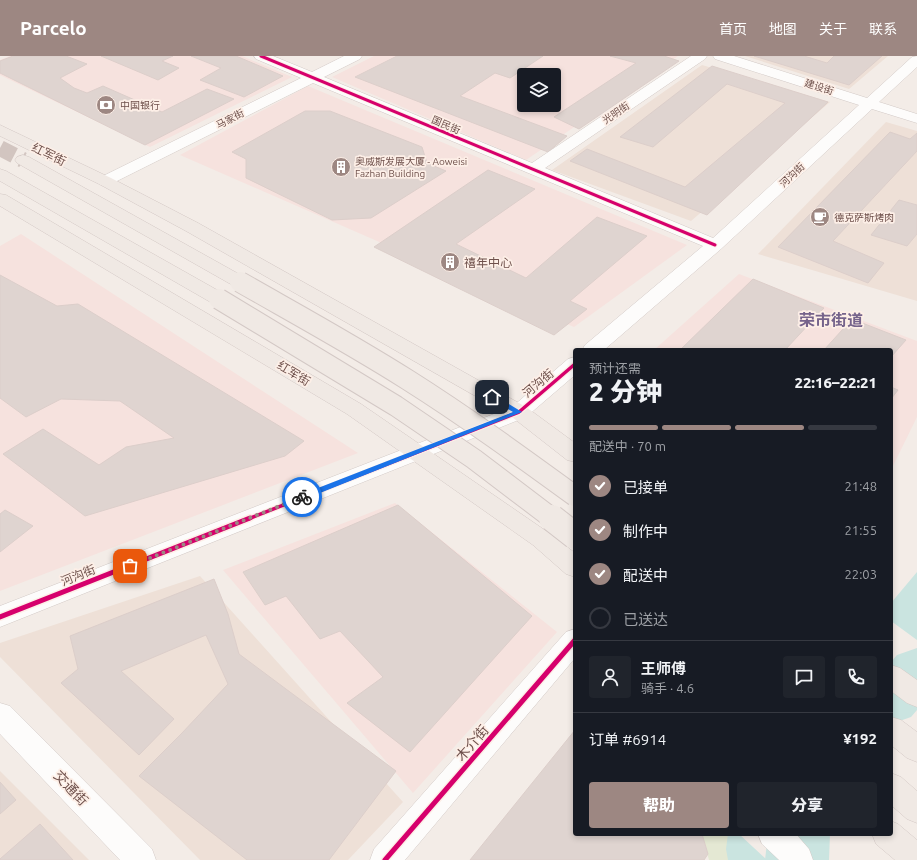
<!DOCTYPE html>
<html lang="zh">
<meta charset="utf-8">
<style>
body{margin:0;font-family:Ubuntu,"Noto Sans SC",sans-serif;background:#20242c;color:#f1f3f6;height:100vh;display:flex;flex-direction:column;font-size:15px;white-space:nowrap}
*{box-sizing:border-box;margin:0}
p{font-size:13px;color:#9ea1a6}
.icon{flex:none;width:22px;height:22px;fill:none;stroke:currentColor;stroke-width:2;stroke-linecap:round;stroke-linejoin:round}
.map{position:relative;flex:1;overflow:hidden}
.panel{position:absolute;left:573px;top:292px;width:320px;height:488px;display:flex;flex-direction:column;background:#171b24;border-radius:4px;box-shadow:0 2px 6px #0003}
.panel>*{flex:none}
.fabs{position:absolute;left:517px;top:12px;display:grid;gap:8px}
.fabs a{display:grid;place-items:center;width:44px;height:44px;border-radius:4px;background:#171b24;box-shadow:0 2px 6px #0003;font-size:20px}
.pin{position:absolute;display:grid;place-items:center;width:34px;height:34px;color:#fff;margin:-17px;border-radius:8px;box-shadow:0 2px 6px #0006}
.courier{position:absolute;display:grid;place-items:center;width:40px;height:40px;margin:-20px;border:3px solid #1a73e8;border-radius:50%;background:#fff;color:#222;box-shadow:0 1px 5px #0007}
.overview em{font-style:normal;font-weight:800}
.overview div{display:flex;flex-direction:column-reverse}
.overview{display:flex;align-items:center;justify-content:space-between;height:68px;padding:0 16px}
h1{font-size:26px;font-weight:800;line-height:30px}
.bar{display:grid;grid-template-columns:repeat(4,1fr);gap:6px 4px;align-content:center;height:48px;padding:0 16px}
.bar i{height:5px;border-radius:3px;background:#363941}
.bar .selected{background:#9d8782}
.bar p{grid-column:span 4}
.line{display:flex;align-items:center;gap:10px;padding:0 16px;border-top:1px solid #363941}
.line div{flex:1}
.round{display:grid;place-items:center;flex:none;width:42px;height:42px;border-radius:4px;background:#20242c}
ol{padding:0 16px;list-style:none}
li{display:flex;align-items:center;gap:12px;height:44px}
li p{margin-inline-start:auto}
li .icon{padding:4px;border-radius:50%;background:#9d8782;color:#fff;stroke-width:4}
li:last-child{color:#9ea1a6}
li i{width:22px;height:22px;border:2px solid #363941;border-radius:50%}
.action{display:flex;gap:8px;margin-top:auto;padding:8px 16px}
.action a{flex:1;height:46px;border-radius:4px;background:#9d8782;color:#fff;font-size:16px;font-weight:800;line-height:46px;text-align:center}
.action a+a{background:#20242c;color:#f1f3f6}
header{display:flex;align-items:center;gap:24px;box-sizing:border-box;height:56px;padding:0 20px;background:#9d8782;color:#fff}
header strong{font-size:19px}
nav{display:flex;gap:22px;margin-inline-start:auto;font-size:14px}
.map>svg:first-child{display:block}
.residential{fill:#eee0d7}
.commercial{fill:#f6e2de;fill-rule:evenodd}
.green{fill:#e4e8d3}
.water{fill:#cae4e0}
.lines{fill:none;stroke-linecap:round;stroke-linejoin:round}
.river{fill:#cae4e0;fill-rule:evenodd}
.building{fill:#dfd4d0;stroke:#dcceca}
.major-tunnel{stroke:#d2c5c0;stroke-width:16;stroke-dasharray:16 8;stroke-linecap:butt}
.minor-casing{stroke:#d2c9c6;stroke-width:1}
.major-casing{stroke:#d3c8c5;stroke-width:1}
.minor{fill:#fdfcfb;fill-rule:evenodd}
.major{fill:#f0e9e4;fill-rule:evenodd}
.major-bridge-far1-casing{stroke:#d3c8c5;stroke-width:22;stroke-linecap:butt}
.major-bridge-casing{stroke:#d3c8c5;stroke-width:28;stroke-linecap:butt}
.major-bridge-far1{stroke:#f0e9e4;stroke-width:20}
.major-bridge{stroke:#f0e9e4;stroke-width:26}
.cycleway-far2-casing{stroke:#fdefe7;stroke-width:5}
.cycleway-far1-casing{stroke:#fdefe7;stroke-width:6}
.cycleway-casing{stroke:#fdefe7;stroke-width:8}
.cycleway-far2{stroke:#d6006c;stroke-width:3}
.cycleway-far1{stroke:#d6006c;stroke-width:3.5}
.cycleway{stroke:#d6006c;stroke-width:5}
.route{fill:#1a73e8}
.done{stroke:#9d8782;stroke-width:4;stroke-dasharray:0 7.2}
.labels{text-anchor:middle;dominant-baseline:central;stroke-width:3.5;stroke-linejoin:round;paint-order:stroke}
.far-street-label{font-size:10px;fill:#6e504b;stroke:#fdefe7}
.far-poi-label{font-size:10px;fill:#6e504b;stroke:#fdefe7;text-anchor:start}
.street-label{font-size:12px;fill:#6e504b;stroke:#fdefe7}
.poi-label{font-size:12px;fill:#6e504b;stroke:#fdefe7;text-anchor:start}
.near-street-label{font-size:14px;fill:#6e504b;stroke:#fdefe7}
.district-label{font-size:16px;font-weight:bold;fill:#75638b;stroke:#fdefe7}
</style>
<header>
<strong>Parcelo</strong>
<nav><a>首页</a><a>地图</a><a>关于</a><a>联系</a></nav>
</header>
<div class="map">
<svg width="917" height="804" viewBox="0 0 917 804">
<rect width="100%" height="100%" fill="#f3ece7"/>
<path class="residential" d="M745,0H888L849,33Z
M702,9L830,46L691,165L552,114Z
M886,66L917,75V245L758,198Z
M200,520L403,746L348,804H200L0,601V587Z
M0,715L89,804H0Z"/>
<path class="commercial" d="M10,0H242L292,21L150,91L0,19V4Z
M374,0H678L526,104L332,21ZM524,19H554V49H524Z
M308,30L687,189L574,271L180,99Z
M21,178L358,397L0,535V190Z
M739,218L917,285V361L891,414V294H654Z
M395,447L557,576L413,737L223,514Z"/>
<path class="green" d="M702,778H738L763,804H709Z"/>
<path class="water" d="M917,516V584L891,565V547Z
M728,778H739L767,804H728L726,793Z"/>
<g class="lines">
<path class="river" d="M917,592V654L911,661L891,668V606L897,599Z
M768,778H830L829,804H765Z"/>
</g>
<path class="building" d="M13,0H66L87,8L60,22L74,32L87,37L103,30L162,56L207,33L234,43L145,89L0,17V5Z
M101,0H173L162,5L179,12L158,24Z
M191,0H236L283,20L244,41L200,24L221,12Z
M397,0H543L510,22L495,17L460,40L567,80L548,96L355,21Z
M610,0H664L679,5L579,73L554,61L636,7Z
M754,0H804L827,7L834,0H882L849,29Z
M712,10L828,46L707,159L570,105L587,93L685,131L785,47L727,28L653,91L620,81Z
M305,55H330L422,91L427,107L446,115L371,162L332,164L246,122V103L232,96Z
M890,76L910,83L917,77V95L833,185L884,207L868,227L778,191Z
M488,114L535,133L456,188L526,222L597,161L647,180L570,245L587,253L554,279L374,191Z
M899,144L917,149V178L907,190L871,179Z
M0,219L57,250L78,248L304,385L285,400L85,460L3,398L43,373L99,409L126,391L174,382L120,345L61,343L26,361L0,342Z
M753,223L824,252L785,294H680Z
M852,263L906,284L891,301V294H824Z
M891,331L898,334L891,343Z
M398,449L532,560L410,696L347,647L383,621L340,575L320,583L286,540L265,549L243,516Z
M5,454L33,470L0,496V458Z
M214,523L228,558L239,598L396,715L329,804H247L139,720L182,677L228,628L206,579L121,615L174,663L139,699L61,627L78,613L70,580Z
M575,674V778H702L708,798L704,804H470Z
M0,726L16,744L0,758Z
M40,768L73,804H0V803Z"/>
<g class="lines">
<path class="major-tunnel" d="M0,92L23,104"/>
<g class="minor-casing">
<path id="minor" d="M254,0H273L312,16L344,0H362L360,3L324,21L532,107L691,0H707L705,3L545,112L713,182L859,49L715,3L713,0H734L867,42L912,1L917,0V11L879,46L917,58V67L872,53L721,193L604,294H582L585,289L703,190L313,27L111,128L105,130L99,128L97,125L99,122L301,22L256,3Z
M575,301V319L526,361L0,571V550L512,351L568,303Z
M575,573V602L405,804H370L374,793L566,576Z
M0,647L10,650L152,793L156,804H120L0,678Z
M758,778H796L809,793L813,804H779L762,788Z"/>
</g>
<g class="major-casing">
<path id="major" d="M0,69L111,122L198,167L526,351L575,387V406L567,404L512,361L186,175L99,128L0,80Z
M23,99L29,101L246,222L249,226L246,230L240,232L234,230L17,107L15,104L17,101Z
M0,113L6,115L226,239L228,243L226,247L219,249L212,247L0,125Z
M0,138L6,139L361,348L549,477L575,497V521L566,518L533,489L347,358L0,150Z
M891,609L900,612L917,624V651L907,647L891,635Z
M891,661L901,664L917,676V706L907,702L891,689Z
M891,717L901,721L917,735V767L907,763L891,749Z
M891,765L898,768L917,784V804H895L876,788L872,778H891Z"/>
</g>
<use href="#minor" class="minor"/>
<use href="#major" class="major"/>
<g class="major-bridge-far1-casing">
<path id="major-bridge-far1" d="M240,226C296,258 353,289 408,324C465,360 520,400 575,440
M219,243L396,350L474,403L553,463"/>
</g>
<g class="major-bridge-casing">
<path id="major-bridge" d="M552,462L575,480"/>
</g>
<use href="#major-bridge-far1" class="major-bridge-far1"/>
<use href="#major-bridge" class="major-bridge"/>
<g class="cycleway-far2-casing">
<path id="cycleway-far2" d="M261,0L715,189"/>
</g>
<g class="cycleway-far1-casing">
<path id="cycleway-far1" d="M248,463L519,356L575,308"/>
</g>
<g class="cycleway-casing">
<path id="cycleway" d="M0,561L250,462
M385,804L575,584"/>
</g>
<use href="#cycleway-far2" class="cycleway-far2"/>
<use href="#cycleway-far1" class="cycleway-far1"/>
<use href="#cycleway" class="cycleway"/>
</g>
<path class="route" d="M489,339H494L522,356L305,443H300L299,441L300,439L513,356L489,342Z"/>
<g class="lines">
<path class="done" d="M130,510L302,441"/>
</g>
<defs>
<g id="bank-disc" transform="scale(1)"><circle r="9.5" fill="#9d8782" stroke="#fdefe7"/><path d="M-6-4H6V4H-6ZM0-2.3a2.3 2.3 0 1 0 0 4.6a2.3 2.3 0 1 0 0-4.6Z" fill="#fff"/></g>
<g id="building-disc" transform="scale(1)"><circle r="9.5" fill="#9d8782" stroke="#fdefe7"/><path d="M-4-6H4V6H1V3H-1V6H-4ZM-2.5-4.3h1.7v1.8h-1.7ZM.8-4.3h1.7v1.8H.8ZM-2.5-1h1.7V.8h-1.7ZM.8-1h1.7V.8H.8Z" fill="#fff"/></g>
<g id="cafe-disc" transform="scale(1)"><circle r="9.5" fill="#9d8782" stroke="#fdefe7"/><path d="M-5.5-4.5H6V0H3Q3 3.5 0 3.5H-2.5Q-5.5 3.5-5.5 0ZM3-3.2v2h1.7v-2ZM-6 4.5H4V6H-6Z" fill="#fff"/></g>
</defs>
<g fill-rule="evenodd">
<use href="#bank-disc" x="106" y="49"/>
<use href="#building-disc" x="341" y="111"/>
<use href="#cafe-disc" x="820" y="161"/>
<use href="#building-disc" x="450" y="206"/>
</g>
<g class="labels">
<g class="far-street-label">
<text transform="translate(819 31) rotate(18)">建设街</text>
<text transform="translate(616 57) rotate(-34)">光明街</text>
<text transform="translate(230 63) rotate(-27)">马家街</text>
<text transform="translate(446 69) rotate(23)">国民街</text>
<text transform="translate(792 119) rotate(-43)">河沟街</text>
</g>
<g class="far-poi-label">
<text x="120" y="49">中国银行</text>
<text x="355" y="105">奥威斯发展大厦 - Aoweisi<tspan x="355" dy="12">Fazhan Building</tspan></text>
<text x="834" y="161">德克萨斯烤肉</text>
</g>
<g class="street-label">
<text transform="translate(49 98) rotate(26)">红军街</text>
<text transform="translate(294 317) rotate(31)">红军街</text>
<text transform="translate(538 327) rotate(-40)">河沟街</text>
<text transform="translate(78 519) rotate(-22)">河沟街</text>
</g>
<g class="poi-label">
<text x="464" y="206">禧年中心</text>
</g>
<g class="near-street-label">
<text transform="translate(472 687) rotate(-49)">木介街</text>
<text transform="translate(71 732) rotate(46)">交通街</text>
</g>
<g class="district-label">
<text x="831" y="264">荣市街道</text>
</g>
</g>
</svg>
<div class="fabs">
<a><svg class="icon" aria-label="layers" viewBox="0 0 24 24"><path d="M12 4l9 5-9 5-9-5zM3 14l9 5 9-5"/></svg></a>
</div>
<div class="pin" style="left:130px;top:510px;background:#ea580c"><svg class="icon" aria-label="bag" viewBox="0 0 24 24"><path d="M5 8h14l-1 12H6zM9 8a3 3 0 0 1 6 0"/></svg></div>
<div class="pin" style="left:492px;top:341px;background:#1f2937"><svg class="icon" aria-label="home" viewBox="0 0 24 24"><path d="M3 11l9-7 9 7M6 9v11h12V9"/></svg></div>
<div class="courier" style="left:302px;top:441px"><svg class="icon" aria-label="bike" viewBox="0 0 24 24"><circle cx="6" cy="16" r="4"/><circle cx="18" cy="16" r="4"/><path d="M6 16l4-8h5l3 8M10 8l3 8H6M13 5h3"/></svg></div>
<section class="panel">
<div class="overview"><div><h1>2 分钟</h1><p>预计还需</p></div><em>22:16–22:21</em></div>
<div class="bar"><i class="selected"></i><i class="selected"></i><i class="selected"></i><i></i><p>配送中 · 70 m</p></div>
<ol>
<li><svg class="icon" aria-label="check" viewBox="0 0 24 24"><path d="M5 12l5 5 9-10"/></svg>已接单<p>21:48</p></li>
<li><svg class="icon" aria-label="check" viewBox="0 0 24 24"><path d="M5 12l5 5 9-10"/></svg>制作中<p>21:55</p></li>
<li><svg class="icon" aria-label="check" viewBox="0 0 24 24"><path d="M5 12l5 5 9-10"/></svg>配送中<p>22:03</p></li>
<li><i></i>已送达</li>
</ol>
<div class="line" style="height:72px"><a class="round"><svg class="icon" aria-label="person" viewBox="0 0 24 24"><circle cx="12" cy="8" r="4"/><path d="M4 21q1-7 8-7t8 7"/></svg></a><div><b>王师傅</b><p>骑手 · 4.6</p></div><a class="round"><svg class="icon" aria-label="chat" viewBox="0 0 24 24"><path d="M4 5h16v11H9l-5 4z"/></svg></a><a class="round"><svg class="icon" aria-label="phone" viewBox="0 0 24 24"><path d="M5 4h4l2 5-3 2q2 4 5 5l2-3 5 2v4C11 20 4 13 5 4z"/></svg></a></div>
<div class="line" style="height:52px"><div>订单 #6914</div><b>¥192</b></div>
<div class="action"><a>帮助</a><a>分享</a></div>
</section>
</div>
